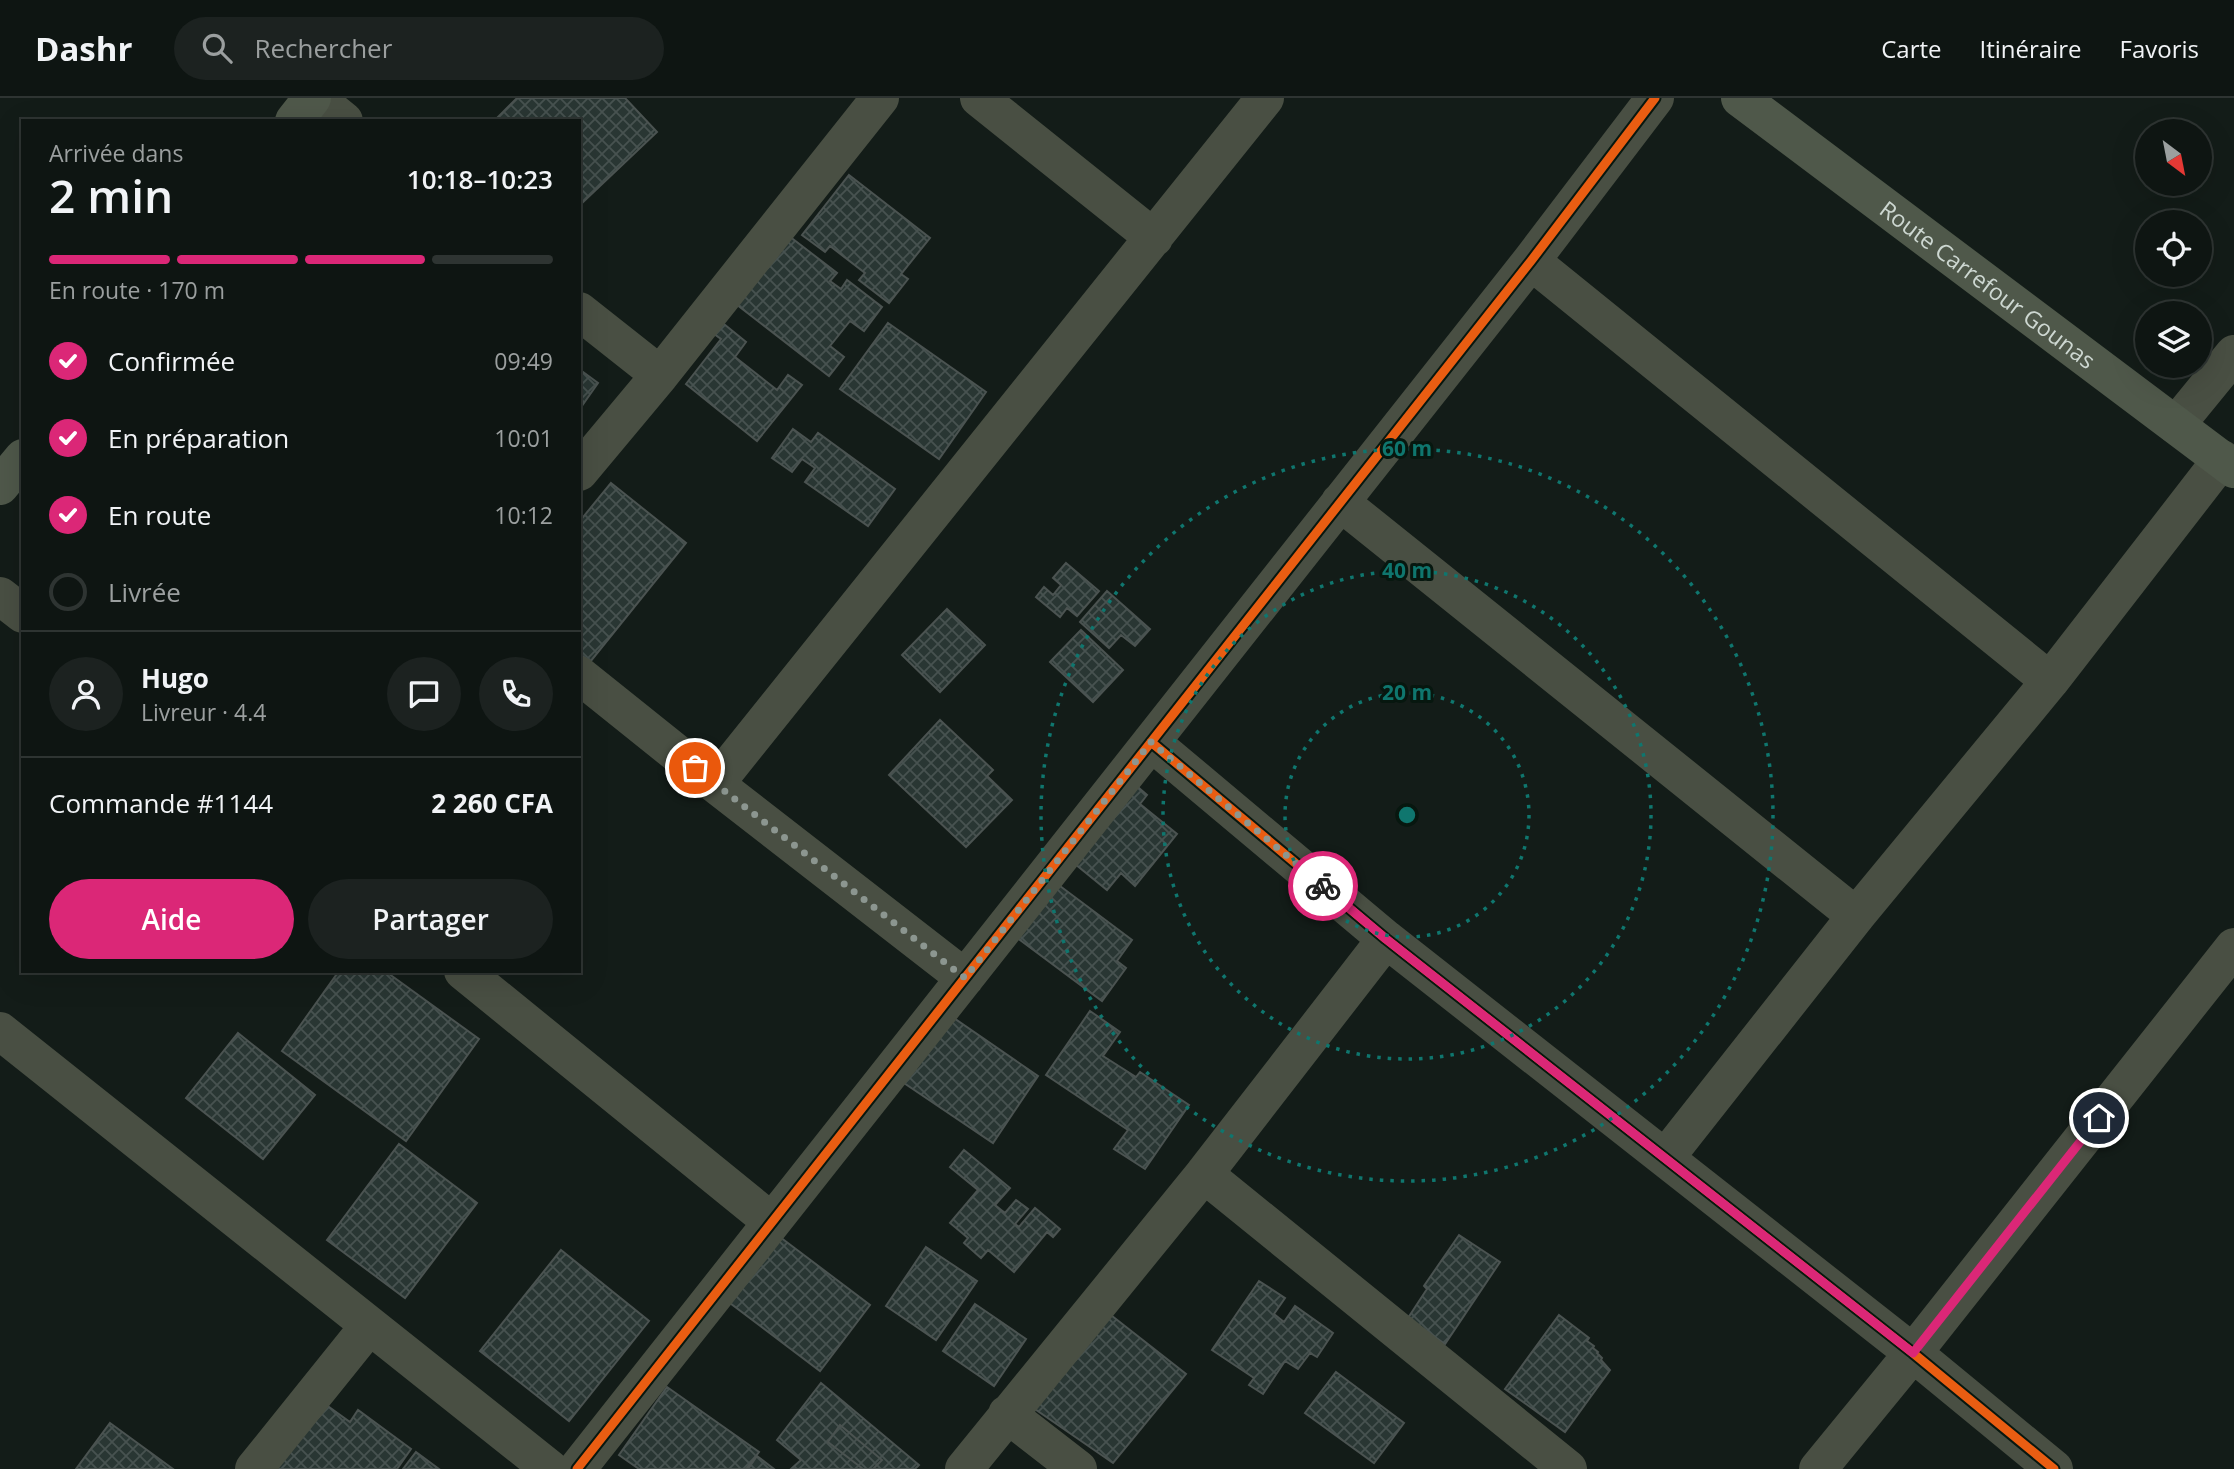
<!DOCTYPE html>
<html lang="fr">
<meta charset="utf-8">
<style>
body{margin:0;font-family:"Open Sans",sans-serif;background:#1c2220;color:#f1f3f6;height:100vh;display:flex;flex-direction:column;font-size:26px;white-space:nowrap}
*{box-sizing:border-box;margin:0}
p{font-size:23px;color:#9b9f9f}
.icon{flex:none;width:38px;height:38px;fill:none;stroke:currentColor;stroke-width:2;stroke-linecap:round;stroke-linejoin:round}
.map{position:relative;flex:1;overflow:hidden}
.sheet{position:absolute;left:21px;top:21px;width:560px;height:854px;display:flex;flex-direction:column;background:#0e1512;border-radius:0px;box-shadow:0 7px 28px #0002,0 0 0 2px #2e3432}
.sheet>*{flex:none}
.needle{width:46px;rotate:148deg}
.fabs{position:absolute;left:2135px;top:21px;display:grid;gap:14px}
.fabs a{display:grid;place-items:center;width:77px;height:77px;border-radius:50%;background:#0e1512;box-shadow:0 7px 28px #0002,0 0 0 2px #2e3432;font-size:35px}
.pin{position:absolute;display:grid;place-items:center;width:60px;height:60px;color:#fff;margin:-30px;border:4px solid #fff;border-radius:50%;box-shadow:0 2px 7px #0007}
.courier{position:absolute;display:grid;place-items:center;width:70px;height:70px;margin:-35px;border:5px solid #db2777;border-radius:50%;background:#fff;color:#222;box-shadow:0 2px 9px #0007}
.summary em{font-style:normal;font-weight:600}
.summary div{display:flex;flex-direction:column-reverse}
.summary{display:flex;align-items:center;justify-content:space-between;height:119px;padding:0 28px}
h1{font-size:46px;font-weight:600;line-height:52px}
.bar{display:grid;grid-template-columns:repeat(4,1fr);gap:10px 7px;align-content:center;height:84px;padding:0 28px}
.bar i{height:9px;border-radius:5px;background:#2e3432}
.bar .selected{background:#db2777}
.bar p{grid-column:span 4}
.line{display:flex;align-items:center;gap:18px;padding:0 28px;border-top:2px solid #2e3432}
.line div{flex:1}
.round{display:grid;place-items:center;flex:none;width:74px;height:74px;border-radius:37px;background:#1c2220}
ol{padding:0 28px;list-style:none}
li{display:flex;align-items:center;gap:21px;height:77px}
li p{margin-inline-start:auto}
li .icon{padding:7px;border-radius:50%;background:#db2777;color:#fff;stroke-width:4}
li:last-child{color:#9b9f9f}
li i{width:38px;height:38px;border:4px solid #2e3432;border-radius:50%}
.button{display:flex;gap:14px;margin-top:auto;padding:14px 28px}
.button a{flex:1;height:80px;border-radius:42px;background:#db2777;color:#fff;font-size:28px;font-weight:600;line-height:80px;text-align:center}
.button a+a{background:#1c2220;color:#f1f3f6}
header{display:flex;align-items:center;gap:42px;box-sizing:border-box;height:98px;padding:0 35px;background:#0e1512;border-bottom:2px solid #2e3432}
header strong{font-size:33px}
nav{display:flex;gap:38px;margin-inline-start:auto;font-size:24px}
.search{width:490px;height:63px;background:#1c2220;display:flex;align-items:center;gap:18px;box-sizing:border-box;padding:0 24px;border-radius:38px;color:#9b9f9f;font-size:26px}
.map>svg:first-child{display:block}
.building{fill:url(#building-cross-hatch);stroke:#4b5351;stroke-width:2}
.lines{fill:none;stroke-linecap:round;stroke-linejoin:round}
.minor{stroke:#494f43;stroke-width:38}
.major{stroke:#4f584a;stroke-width:38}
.cycleway-casing{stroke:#07170f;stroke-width:13}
.cycleway{stroke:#e95d12;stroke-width:9}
.done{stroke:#8c9690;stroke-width:7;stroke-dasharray:0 12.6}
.route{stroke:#db2777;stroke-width:9}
.ring{fill:none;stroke:#0f766e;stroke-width:3.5;stroke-dasharray:3.5 7}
.labels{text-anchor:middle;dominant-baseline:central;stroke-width:6;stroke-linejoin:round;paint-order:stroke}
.street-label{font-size:23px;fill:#cdd7d1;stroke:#07170f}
.centre{fill:#0f766e;stroke:#07170f;stroke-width:3.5}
.ring-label{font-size:21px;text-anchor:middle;font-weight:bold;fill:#0f766e;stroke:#07170f;stroke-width:6;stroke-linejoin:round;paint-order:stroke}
</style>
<header>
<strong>Dashr</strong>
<div class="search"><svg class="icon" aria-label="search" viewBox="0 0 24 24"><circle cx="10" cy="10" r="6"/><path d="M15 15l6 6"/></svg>Rechercher</div>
<nav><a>Carte</a><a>Itinéraire</a><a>Favoris</a></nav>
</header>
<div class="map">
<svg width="2234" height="1371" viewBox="0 0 2234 1371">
<defs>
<pattern id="building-cross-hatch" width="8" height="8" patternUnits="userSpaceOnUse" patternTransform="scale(1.75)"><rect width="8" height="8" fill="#293633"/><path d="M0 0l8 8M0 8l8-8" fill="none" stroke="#475250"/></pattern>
</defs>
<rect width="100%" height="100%" fill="#131c18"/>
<path class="building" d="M517,0H625L657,34L579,108V23H494Z
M849,77L930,140L901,176L908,181L889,205L859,182L865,175L830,148L825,154L802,137Z
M789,138L837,175L830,183L841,191L847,182L882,209L864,233L850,223L830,248L844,259L829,278L736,206Z
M719,222L746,244L735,259L777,292L788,277L802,287L757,343L686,286L721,241L710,233Z
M888,225L986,294L939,361L840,291Z
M579,271L598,285L579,312Z
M793,331L811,344L818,335L895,391L868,428L805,384L815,370L802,361L792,374L772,360Z
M611,385L686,445L590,564L579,555V424Z
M1066,465L1099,493L1077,518L1067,510L1060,519L1036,499L1044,489L1053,497L1061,487L1053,480Z
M1107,493L1150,531L1135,548L1121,537L1109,550L1080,524Z
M947,511L985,547L940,594L902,557Z
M1081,532L1123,572L1093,604L1050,564Z
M940,622L993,672L987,678L1012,702L966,749L889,677Z
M1132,684L1147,697L1140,706L1177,736L1135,788L1121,775L1107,792L1069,761Z
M1056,785L1132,842L1117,863L1126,870L1102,903L1012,836Z
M339,873H385L479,941L406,1043L282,953Z
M1090,913L1120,934L1103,958L1136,979L1140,974L1189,1007L1145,1071L1114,1051L1128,1032L1046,977Z
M948,916L1038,978L993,1045L901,983Z
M238,935L315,997L263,1061L186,1000Z
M399,1046L477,1105L405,1200L327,1142Z
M964,1052L1010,1090L995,1107L1005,1115L1016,1102L1028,1111L1015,1126L1019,1129L1035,1110L1060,1131L1053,1139L1047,1134L1014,1174L988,1152L981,1160L964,1145L968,1140L950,1125L978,1092L950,1069Z
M776,1136L870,1207L820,1273L726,1202Z
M1459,1137L1500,1164L1445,1246L1408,1220L1427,1191L1424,1188Z
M926,1149L977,1183L936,1242L886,1208Z
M561,1152L649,1223L569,1323L480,1253Z
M1259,1183L1285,1200L1274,1216L1284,1224L1295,1208L1333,1235L1317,1259L1310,1255L1298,1271L1285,1263L1263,1296L1249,1287L1254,1280L1212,1252Z
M975,1206L1026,1241L994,1288L943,1253Z
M1107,1214L1186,1276L1113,1365L1032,1309Z
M1559,1217L1589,1240L1587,1243L1594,1248L1593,1250L1598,1254L1597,1255L1602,1260L1601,1262L1610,1272L1565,1334L1505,1291Z
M1336,1274L1404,1325L1374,1365L1305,1315Z
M821,1285L919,1367L915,1371H873L882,1362L840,1327L828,1344L863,1371H791L801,1362L777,1342Z
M667,1289L759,1354L746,1371H639L619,1357Z
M318,1301L350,1324L358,1312L411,1351L397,1371H267Z
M110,1325L173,1371H76Z
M840,1327L882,1362L873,1371H863L828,1344Z
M416,1354L439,1371H403Z
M757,1358L774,1371H748Z"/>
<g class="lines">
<path class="minor" d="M316,0L344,23
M979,0L1154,140
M1531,163L2050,583
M579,213L660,277
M2176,327L2234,256
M579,374L660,277L880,0
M1340,404L1856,818
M0,498L23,516
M579,577L715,686L965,880
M1151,644L1386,841L1913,1255L2054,1371
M715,686L1265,0
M463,873L772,1124
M0,933L550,1371
M1666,1059L1856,818L2050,583L2222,361
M1204,1076L1568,1371
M1007,1316L1078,1371
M254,1371L369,1228
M577,1371L1531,163L1655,0
M964,1371L1204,1076L1386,841
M1818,1371L1913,1255L2234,849"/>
<g class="major">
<path id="s1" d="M1740,0L2234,371"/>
<path d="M294,23L312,0"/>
<path d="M0,388L23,360"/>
</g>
<g class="cycleway-casing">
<path id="cycleway" d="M1151,644L1386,841L1913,1255L2054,1371
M577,1371L1531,163L1655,0"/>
</g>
<use href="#cycleway" class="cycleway"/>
</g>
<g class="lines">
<path class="done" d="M695,670L965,880L1151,644L1323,788"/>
<path class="route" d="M1323,788L1386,841L1913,1255L2099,1020"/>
</g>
<g class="ring">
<circle cx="1407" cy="717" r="122"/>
<circle cx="1407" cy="717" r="244"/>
<circle cx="1407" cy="717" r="366"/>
</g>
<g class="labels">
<g class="street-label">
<text stroke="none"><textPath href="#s1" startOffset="310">Route Carrefour Gounas</textPath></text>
</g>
</g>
<circle cx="1407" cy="717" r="10" class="centre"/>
<g class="ring-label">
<text x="1407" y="358">60 m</text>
<text x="1407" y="480">40 m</text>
<text x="1407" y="602">20 m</text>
</g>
</svg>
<div class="fabs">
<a><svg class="needle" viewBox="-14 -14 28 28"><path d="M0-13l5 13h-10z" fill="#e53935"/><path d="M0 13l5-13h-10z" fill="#9b9f9f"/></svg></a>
<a><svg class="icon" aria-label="locate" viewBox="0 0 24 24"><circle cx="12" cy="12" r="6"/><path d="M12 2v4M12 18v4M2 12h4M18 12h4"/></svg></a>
<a><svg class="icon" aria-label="layers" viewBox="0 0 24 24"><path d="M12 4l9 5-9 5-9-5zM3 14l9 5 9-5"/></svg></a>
</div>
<div class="pin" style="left:695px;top:670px;background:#ea580c"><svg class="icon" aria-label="bag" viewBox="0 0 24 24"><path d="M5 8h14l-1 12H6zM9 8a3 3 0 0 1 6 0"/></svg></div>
<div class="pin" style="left:2099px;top:1020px;background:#1f2937"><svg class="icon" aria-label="home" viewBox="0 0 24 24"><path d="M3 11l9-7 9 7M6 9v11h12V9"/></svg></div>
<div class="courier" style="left:1323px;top:788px"><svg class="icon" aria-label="bike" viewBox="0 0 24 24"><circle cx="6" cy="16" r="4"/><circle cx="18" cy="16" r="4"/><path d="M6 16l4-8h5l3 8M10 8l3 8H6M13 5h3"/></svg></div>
<section class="sheet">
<div class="summary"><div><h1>2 min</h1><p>Arrivée dans</p></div><em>10:18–10:23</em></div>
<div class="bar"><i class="selected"></i><i class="selected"></i><i class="selected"></i><i></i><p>En route · 170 m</p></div>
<ol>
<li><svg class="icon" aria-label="check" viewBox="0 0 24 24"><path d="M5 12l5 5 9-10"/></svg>Confirmée<p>09:49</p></li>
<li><svg class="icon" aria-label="check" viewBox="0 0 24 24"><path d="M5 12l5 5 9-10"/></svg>En préparation<p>10:01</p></li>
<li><svg class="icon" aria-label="check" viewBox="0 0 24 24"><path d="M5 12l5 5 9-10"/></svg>En route<p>10:12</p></li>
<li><i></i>Livrée</li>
</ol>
<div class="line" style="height:126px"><a class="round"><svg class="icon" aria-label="person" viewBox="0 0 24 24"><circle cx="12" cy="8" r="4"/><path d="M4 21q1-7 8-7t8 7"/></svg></a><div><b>Hugo</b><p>Livreur · 4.4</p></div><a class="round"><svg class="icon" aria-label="chat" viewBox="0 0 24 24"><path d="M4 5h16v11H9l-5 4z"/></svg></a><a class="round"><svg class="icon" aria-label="phone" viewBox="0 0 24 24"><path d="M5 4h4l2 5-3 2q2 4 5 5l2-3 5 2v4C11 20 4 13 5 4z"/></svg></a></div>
<div class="line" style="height:91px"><div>Commande #1144</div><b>2 260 CFA</b></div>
<div class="button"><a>Aide</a><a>Partager</a></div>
</section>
</div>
